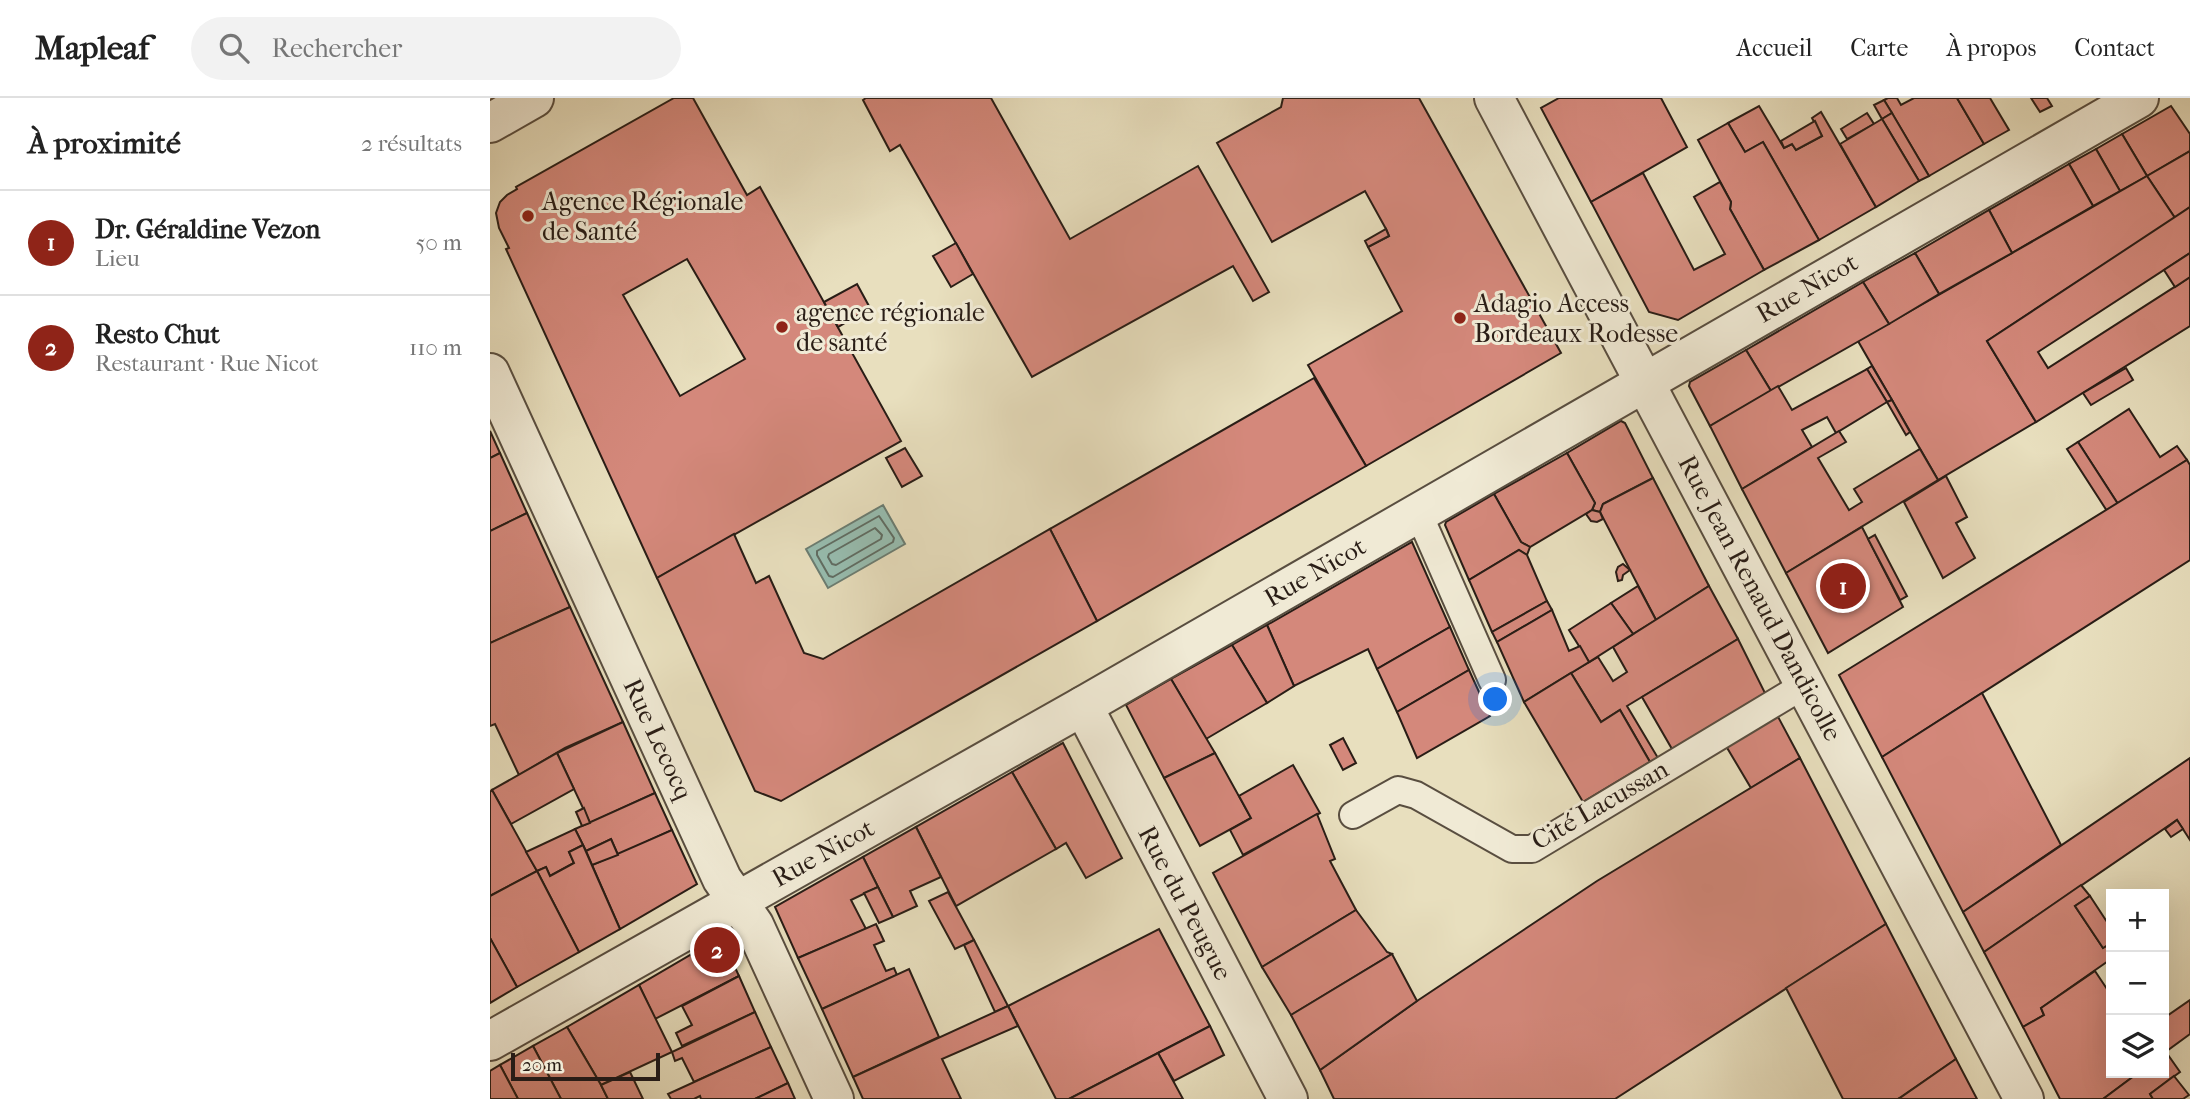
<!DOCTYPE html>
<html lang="fr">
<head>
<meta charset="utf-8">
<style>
	body { margin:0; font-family:"IM FELL French Canon",serif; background:#f2f2f2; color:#222 }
	.controls { position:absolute; right:21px; bottom:21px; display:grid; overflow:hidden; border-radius:0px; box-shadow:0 7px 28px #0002 }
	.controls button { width:63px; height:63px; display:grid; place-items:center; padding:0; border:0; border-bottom:2px solid #e0e0e0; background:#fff; color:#222; font:35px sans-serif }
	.scale { position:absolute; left:21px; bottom:18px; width:149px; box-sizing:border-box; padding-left:7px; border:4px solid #291d16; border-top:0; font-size:19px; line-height:24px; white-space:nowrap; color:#291d16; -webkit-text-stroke:5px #f0ead5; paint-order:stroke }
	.you { position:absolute; left:1006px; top:602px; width:24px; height:24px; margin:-18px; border:5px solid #fff; border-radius:50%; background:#1a73e8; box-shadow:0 0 0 10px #1a73e833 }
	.badge { display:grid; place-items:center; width:46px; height:46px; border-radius:50%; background:#8f2418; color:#fff; font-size:23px; font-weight:700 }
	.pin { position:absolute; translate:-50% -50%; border:4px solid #fff; box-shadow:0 2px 7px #0006 }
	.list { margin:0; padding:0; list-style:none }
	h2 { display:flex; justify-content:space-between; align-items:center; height:91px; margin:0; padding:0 28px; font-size:30px }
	h2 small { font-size:23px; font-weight:400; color:#767676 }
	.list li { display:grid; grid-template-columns:46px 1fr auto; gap:21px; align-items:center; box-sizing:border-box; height:105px; padding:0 28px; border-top:2px solid #e0e0e0 }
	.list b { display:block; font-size:26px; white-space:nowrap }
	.list p { margin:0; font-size:23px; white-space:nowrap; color:#767676 }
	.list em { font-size:23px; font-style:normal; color:#767676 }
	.icon { flex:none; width:38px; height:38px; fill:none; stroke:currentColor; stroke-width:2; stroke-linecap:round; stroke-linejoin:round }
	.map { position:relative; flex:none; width:1700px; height:1001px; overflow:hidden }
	header { display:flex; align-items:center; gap:42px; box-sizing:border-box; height:98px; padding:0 35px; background:#fff; border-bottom:2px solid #e0e0e0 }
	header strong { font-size:33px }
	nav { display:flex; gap:38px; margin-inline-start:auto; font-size:24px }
	.search { width:490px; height:63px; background:#f2f2f2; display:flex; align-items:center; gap:18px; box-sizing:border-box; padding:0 24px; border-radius:38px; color:#767676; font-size:26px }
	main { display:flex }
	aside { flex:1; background:#fff }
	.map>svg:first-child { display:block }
</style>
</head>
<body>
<header>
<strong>Mapleaf</strong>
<div class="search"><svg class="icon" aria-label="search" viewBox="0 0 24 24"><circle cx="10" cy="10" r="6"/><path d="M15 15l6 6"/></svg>Rechercher</div>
<nav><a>Accueil</a><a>Carte</a><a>À propos</a><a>Contact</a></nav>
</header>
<main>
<aside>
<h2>À proximité<small>2 résultats</small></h2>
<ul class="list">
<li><span class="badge">1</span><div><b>Dr. Géraldine Vezon</b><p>Lieu</p></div><em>50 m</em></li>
<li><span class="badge">2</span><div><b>Resto Chut</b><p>Restaurant · Rue Nicot</p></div><em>110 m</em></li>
</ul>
</aside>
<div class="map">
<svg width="1700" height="1001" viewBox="0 0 1700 1001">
	<rect width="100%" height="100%" fill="#e8dfbe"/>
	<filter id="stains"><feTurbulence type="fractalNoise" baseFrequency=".00286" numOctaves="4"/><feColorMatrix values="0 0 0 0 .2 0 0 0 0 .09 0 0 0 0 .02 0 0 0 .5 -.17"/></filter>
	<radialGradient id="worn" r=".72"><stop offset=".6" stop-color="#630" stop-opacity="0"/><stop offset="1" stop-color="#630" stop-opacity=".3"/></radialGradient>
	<polygon fill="#97bdb0" stroke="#6b7d72" stroke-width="2" points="393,407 415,446 338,490 316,451"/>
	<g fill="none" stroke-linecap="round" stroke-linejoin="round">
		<g stroke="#606d63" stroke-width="2">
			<polygon points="389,418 404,440 403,444 343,479 339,478 327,457 327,453"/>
			<polygon points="385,430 392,437 391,441 346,467 342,466 338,459 339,456"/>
		</g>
	</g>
	<g fill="#d4887b" stroke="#291d16" stroke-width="2" fill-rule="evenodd">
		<path d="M184,0H203L257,97L270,89L411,343L167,480L16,151L19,150L9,130L6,115L10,104L17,97L27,91L26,89ZM197,161L255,261L190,298L133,197Z"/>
		<polygon points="376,0 501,0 580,141 708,68 779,194 763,203 743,168 542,279 410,47 400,53 373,2"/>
		<polygon points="793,0 929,0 1071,255 876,368 818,267 912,213 878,149 899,138 896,131 875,93 782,144 727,45 791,9"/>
		<polygon points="1069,0 1171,0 1197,49 1101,104 1051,10"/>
		<polygon points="1398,0 1407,0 1411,7 1424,0 1467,0 1494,46 1439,78 1394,2"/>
		<polygon points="1467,0 1500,0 1519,32 1494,46"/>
		<polygon points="1541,0 1557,0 1562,8 1550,14"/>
		<polygon points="1394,2 1402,15 1392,21 1384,7"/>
		<polygon points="1269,8 1294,50 1302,46 1306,52 1332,38 1322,20 1331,14 1386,109 1329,142 1273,44 1255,54 1238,25"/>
		<polygon points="1681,8 1700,36 1700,53 1657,78 1632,36"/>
		<polygon points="1377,15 1384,26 1357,41 1351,31"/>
		<polygon points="1402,15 1439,78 1429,83 1392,21"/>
		<polygon points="1392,21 1429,83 1386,109 1350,46"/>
		<polygon points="1325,23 1332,38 1306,52 1302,46 1294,50 1291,43"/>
		<polygon points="1238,25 1255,54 1273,44 1329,142 1274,172 1240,111 1241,104 1208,42"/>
		<polygon points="1632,36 1657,78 1630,93 1606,51"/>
		<polygon points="1606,51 1630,93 1603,108 1579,66"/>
		<polygon points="1700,53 1700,109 1685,120 1657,78"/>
		<polygon points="1579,66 1603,108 1522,155 1499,112"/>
		<polygon points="1153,75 1204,172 1235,156 1204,99 1230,84 1241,104 1240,111 1274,172 1188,222 1159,214 1101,104"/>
		<polygon points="1657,78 1685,120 1497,243 1546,324 1448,382 1368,243"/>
		<polygon points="1700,109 1700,155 1548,254 1558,270 1700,179 1700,228 1546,324 1497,243"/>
		<polygon points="1499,112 1522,155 1449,196 1425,155"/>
		<polygon points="896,131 899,138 878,149 875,143"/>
		<polygon points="466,145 483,176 461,189 443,158"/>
		<polygon points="1425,155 1449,196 1399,226 1373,184"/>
		<polygon points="1700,155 1700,179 1685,189 1674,172"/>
		<polygon points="1373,184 1399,226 1281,293 1256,252"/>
		<polygon points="367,186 380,210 348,229 334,204"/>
		<polygon points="1256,252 1281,293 1220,328 1199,288 1200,284"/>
		<polygon points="1382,268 1402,302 1397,304 1377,271"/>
		<polygon points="1636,270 1643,282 1601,307 1593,295"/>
		<polygon points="1377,271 1397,304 1346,335 1337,319 1312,332 1322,349 1252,391 1220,328 1288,288 1302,312"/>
		<polygon points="824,280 876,368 607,523 560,431"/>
		<polygon points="1402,302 1420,334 1416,337 1397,304"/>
		<polygon points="1639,311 1670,359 1687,348 1697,362 1628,406 1588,344"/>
		<polygon points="1131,323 1135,325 1163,380 1113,406 1110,414 1102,412 1105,405 1077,355"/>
		<polygon points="0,333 10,355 0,360"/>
		<polygon points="1349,333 1356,344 1328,360 1359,412 1372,404 1364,391 1430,351 1448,382 1296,475 1252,391"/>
		<polygon points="1588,344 1628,406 1617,413 1577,351"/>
		<polygon points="415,350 432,378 412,389 396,360"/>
		<polygon points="10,355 37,415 0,433 0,360"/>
		<polygon points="1077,355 1105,405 1102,412 1040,449 1031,444 1004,396"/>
		<polygon points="1697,362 1700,367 1700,462 1392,659 1349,577"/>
		<polygon points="1456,378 1477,419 1466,425 1485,460 1453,480 1414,404"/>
		<polygon points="1163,380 1219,488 1166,522 1110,414 1113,406"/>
		<polygon points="1004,396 1031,444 1040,449 1037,457 1029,452 979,482 955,427 956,424"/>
		<polygon points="1102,412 1110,414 1113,421 1107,424 1101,423 1096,416"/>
		<polygon points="37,415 80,509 0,545 0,433"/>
		<polygon points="1372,429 1413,509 1338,555 1296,475"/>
		<polygon points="560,431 607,523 291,703 265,693 167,480 244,436 266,485 279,478 314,555 333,561"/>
		<polygon points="1385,437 1417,498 1410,502 1378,441"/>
		<polygon points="922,444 960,529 887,571 878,551 804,588 777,527"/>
		<polygon points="1029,452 1037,457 1057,503 1002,534 979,482"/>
		<polygon points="1133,466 1140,472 1133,477 1132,482 1128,483 1126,474 1128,469"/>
		<polygon points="1148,488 1166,522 1143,536 1121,505"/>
		<polygon points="1219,488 1248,541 1137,608 1168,660 1160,664 1130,612 1111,624 1081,575 1108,559 1123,583 1137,574 1123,549"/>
		<polygon points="1057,503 1062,512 1007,544 1002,534"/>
		<polygon points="1121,505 1143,536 1099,564 1079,532"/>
		<polygon points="80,509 133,624 75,650 29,677 5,626 0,628 0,545"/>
		<polygon points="1062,512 1079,553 1090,548 1099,564 1034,604 1007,544"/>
		<polygon points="777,527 804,588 777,605 742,547"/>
		<polygon points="960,529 979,572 907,614 887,571"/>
		<polygon points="1248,541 1275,595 1182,651 1152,599"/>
		<polygon points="742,547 777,605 716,641 681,581"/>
		<polygon points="979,572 1000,618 927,660 907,614"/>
		<polygon points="1081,575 1111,624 1130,612 1160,664 1093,704 1034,604"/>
		<polygon points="681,581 725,655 674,680 636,607"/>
		<polygon points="1492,595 1571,747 1473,814 1392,659"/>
		<polygon points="1286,615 1310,660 1261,690 1236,648"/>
		<polygon points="133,624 165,695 100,725 67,655"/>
		<polygon points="853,640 866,665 853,672 840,647"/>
		<polygon points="573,645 632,760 596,780 576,745 566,751 522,674"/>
		<polygon points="67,655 84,691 21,726 2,692"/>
		<polygon points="725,655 761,720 710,748 674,680"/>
		<polygon points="1310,660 1396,826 1125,1001 844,1001 830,972 927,903 1107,783"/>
		<polygon points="1700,660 1700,742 1687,722 1494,854 1473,814"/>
		<polygon points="803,667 830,715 753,757 740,732 761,720 749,698"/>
		<polygon points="522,674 566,751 466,808 426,729"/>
		<polygon points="2,692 47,773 0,798 0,694"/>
		<polygon points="165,695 182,732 128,757 121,741 96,753 85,731"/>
		<polygon points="94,710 100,725 92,728 86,714"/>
		<polygon points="827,716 845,761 840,763 866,812 772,869 723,775"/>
		<polygon points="1687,722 1693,731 1681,739 1675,731"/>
		<polygon points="426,729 451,779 420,793 427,808 403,819 373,759"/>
		<polygon points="85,731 93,747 79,754 84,765 60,778 56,769 47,773 36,754"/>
		<polygon points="182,732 207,786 130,831 102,767"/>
		<polygon points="121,741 128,757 102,767 96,753"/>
		<polygon points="93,747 130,831 89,854 47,773 56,769 60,778 84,765 79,754"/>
		<polygon points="373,759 388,789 361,802 376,831 308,860 285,809"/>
		<polygon points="47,773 89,854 27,889 0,840 0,798"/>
		<polygon points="1591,787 1600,798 1585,808 1613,850 1621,845 1621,861 1551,910 1554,917 1533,929 1494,854"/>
		<polygon points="388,789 403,819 389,825 374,795"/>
		<polygon points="458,794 484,842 465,851 439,803"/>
		<polygon points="1600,798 1621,830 1621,845 1613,850 1585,808"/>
		<polygon points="866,812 897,854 902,856 801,917 772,869"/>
		<polygon points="386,826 394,843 384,847 396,873 404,870 407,877 332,911 308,860"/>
		<polygon points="1396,826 1466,961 1408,1001 1353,1001 1296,890"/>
		<polygon points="669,831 720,928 579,1001 566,1001 518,908"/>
		<polygon points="231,839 249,878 165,921 149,887"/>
		<polygon points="0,840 27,889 0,905"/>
		<polygon points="484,842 518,908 505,914 474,847"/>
		<polygon points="902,856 927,903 830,972 801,917"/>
		<polygon points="419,871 449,939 363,979 332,911"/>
		<polygon points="1605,873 1621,897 1621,975 1648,975 1613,1001 1570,1001 1533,929 1554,917 1551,910"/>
		<polygon points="249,878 265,914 192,948 186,935 202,927 192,908"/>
		<polygon points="149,887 182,954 111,987 77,929"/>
		<polygon points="1700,902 1700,936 1674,955 1674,920"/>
		<polygon points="518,908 528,928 452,961 471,1001 373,1001 363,979"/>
		<polygon points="265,914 281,949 204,984 192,960 185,963 182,954"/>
		<polygon points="720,928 734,957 684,983 668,955"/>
		<polygon points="77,929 111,987 118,1001 71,1001 43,948"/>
		<polygon points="43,948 71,1001 28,1001 10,967"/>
		<polygon points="281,949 298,985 265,1001 211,1001 210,998 204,1001 181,1001 178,996"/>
		<polygon points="1676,954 1690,974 1660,996 1663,1001 1613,1001 1648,975 1674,975 1674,955"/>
		<polygon points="668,955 693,1001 579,1001"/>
		<polygon points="1466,961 1487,1001 1408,1001 1410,1000"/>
		<polygon points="10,967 28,1001 0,1001 0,973"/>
		<polygon points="140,974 153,1001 118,1001 111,987"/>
		<polygon points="1684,978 1699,997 1693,1001 1663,1001 1660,996"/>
		<polygon points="298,985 305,1001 265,1001"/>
	</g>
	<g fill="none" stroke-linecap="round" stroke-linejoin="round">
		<defs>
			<g id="service">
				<polyline points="928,414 1002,582"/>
				<polyline points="863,717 908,692 926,697 1022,751 1042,751 1316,586"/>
			</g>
			<g id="minor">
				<polyline points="1004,0 1534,1001"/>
				<polyline points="0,275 232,781 264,827 344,1001"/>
				<polyline points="593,608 798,1001"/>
				<polyline points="0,943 593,608 1649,0"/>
			</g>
			<polyline id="tertiary" points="0,25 44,0"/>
		</defs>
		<use href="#service" stroke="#594e40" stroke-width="30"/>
		<use href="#minor" stroke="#594e40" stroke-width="42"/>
		<use href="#tertiary" stroke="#594e40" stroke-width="42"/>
		<use href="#service" stroke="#f0ead5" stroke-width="26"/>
		<use href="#minor" stroke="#f0ead5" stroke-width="38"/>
		<use href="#tertiary" stroke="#f0ead5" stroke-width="38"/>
	</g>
	<g fill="#8f2418" stroke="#f0ead5" stroke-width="2.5">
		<circle cx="38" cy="118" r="7"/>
		<circle cx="970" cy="220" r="7"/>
		<circle cx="292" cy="229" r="7"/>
	</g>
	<g text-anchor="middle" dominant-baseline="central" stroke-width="6" stroke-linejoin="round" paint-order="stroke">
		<g font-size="26" fill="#291d16" stroke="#f0ead5" text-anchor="start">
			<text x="52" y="103">Agence Régionale<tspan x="52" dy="30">de Santé</tspan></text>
			<text x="984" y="205">Adagio Access<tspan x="984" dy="30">Bordeaux Rodesse</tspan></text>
			<text x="306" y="214">agence régionale<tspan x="306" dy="30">de santé</tspan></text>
		</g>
		<g font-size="26" fill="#291d16" stroke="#f0ead5">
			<text transform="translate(1317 190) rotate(-30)">Rue Nicot</text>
			<text transform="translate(825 474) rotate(-30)">Rue Nicot</text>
			<text transform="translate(1270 500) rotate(62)">Rue Jean Renaud Dandicolle</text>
			<text transform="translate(168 641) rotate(65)">Rue Lecocq</text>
			<text transform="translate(1110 707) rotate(-30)">Cité Lacussan</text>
			<text transform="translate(333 755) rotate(-29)">Rue Nicot</text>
			<text transform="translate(695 805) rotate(62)">Rue du Peugue</text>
		</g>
	</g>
	<rect width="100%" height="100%" filter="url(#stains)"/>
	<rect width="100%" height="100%" fill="url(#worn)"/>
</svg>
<div class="controls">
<button>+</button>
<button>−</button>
<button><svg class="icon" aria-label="layers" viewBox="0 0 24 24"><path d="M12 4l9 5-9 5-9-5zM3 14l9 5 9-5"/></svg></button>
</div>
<div class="scale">20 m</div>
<div class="you"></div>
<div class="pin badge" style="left:1353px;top:488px">1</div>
<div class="pin badge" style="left:227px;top:852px">2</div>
</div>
</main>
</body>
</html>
